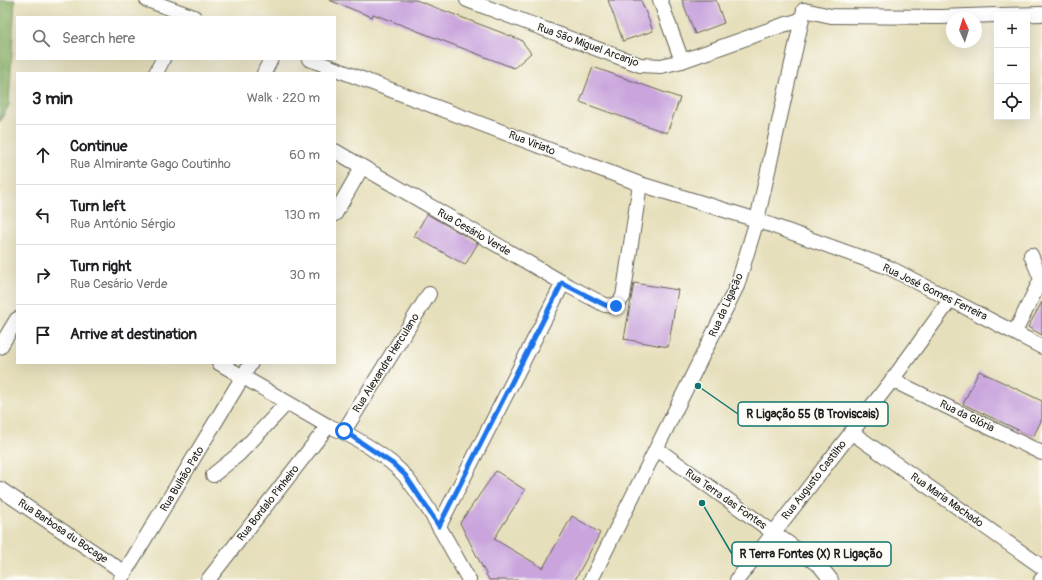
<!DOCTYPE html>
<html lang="en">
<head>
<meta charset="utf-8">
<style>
	body { margin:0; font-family:Pangolin,sans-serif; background:#f2f2f2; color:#202124 }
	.controls { position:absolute; right:12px; top:12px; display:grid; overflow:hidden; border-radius:0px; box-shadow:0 4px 16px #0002 }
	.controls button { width:36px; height:36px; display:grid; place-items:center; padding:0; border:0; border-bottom:1px solid #e0e0e0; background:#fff; color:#202124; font:20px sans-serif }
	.compass { position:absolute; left:946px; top:12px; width:36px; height:36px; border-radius:50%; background:#fff; box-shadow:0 4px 16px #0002; rotate:356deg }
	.stop { position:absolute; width:12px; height:12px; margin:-9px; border:3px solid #1a73e8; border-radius:50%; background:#fff }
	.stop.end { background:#1a73e8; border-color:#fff; box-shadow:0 1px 4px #0008 }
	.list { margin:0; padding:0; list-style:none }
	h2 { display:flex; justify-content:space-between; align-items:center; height:52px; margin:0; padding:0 16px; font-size:17px }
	h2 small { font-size:13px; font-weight:400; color:#757577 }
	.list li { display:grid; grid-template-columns:26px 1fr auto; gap:12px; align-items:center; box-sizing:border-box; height:60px; padding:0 16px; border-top:1px solid #e0e0e0 }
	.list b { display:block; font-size:15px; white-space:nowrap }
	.list p { margin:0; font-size:13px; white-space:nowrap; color:#757577 }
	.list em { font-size:13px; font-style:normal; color:#757577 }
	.icon { flex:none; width:22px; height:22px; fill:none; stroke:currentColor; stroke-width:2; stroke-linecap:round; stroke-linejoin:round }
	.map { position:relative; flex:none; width:1042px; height:580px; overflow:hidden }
	.search { position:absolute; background:#fff; box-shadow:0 4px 16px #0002; left:16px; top:16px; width:320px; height:44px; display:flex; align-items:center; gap:10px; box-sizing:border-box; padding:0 14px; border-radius:0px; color:#757577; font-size:15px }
	.panel { position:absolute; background:#fff; box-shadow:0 4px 16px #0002; left:16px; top:72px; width:320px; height:292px; border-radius:0px }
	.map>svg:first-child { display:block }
</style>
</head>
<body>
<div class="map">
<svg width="1042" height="580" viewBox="0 0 1042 580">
	<rect width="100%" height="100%" fill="#fdfcf7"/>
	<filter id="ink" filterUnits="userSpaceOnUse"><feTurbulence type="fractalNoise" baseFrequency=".025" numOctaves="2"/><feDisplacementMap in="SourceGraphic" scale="8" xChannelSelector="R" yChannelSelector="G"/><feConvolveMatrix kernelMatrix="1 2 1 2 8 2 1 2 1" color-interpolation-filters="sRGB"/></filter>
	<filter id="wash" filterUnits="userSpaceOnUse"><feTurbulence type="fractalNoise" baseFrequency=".012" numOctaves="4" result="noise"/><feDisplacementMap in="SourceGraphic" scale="16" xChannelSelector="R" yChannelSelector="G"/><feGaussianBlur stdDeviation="0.9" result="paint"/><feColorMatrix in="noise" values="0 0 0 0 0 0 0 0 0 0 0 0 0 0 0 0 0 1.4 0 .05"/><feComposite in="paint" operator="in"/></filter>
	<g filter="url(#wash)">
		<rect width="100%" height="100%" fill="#e6dfbb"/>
		<polygon fill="#86ad64" stroke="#516440" points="0,0 15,0 9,105 0,122"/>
		<g id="blocks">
			<g fill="#c9a4dd">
				<polygon points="329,0 416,0 521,40 531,53 514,68 373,14 372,17"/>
				<polygon points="608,0 641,0 653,31 623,41"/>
				<polygon points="682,0 716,0 724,23 695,34"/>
				<polygon points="593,67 680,98 667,133 580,102"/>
				<polygon points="427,214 478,243 465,265 414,236"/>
				<polygon points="634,283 678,290 668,347 624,339"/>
				<polygon points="1042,302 1042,335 1028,327"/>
				<polygon points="979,371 1042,401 1042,419 1033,437 963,404"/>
				<polygon points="496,471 525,490 494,539 543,568 572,516 600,533 575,580 489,580 460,523"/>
			</g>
		</g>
	</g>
	<g filter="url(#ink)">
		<use href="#blocks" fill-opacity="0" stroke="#636054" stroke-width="1"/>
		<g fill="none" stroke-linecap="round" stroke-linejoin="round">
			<defs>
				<g id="minor">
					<polyline points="147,0 194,17"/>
					<polyline points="467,0 640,65 661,66 682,61 783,25 801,20"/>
					<polyline points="660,0 682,61"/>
					<polyline points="804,10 831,16 940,17 997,15"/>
					<polyline points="998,15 1042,14"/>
					<polyline points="309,59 640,184 757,220 890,268 1042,347"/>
					<polyline points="156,73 163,59"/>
					<polyline points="264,73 271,59"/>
					<polyline points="335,151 563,283 605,305 616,306 623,297 640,184"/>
					<polyline points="335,214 362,167"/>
					<polyline points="1015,332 1041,279 1031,255"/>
					<polyline points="0,347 17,319"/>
					<path d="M219,363L328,426C350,433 390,458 405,476C430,507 449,545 469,580"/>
					<polyline points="892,380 1042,453"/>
					<polyline points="344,431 429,294"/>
					<polyline points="851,432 1042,567"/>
					<polyline points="657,449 820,566 831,580"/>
					<polyline points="213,475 239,454 287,403"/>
					<polyline points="0,489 125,573"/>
					<polyline points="439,526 563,283"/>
					<polyline points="120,580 251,363"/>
					<polyline points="208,580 328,426"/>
					<polyline points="591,580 737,286 757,220 804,10"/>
					<polyline points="737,580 892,380 951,299"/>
					<polyline points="1041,580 1042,579"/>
				</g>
			</defs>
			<use href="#minor" stroke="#636054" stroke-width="16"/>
			<use href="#minor" stroke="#fff" stroke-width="14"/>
		</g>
	</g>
	<g fill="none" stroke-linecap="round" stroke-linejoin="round" filter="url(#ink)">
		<polyline stroke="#1a73e8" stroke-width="5" points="344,431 393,464 405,475 439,526 562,283 605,305 616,306"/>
	</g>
	<g text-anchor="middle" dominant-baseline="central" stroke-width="3" stroke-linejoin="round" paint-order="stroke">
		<g font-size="11" fill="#1c1c1c" stroke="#fdfcf7">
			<text transform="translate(588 45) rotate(20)">Rua São Miguel Arcanjo</text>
			<text transform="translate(532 143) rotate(21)">Rua Viriato</text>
			<text transform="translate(474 232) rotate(30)">Rua Cesário Verde</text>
			<text transform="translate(935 292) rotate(26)">Rua José Gomes Ferreira</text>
			<text transform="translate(726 305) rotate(-66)">Rua da Ligação</text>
			<text transform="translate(386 363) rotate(-58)">Rua Alexandre Herculano</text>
			<text transform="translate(967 416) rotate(26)">Rua da Glória</text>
			<text transform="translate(182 479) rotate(-59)">Rua Bulhão Pato</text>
			<text transform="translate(814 480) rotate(-52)">Rua Augusto Castilho</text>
			<text transform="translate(726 499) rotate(35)">Rua Terra das Fontes</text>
			<text transform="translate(947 500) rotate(35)">Rua Maria Machado</text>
			<text transform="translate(268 503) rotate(-52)">Rua Bordalo Pinheiro</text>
			<text transform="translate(63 531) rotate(34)">Rua Barbosa du Bocage</text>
		</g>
	</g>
	<path fill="none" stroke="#0f766e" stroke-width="1.5" d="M698 386L738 414M702 503L732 554"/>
	<g fill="#0f766e" stroke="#fdfcf7" stroke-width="1.5">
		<circle cx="698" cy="386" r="4"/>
		<circle cx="702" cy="503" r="4"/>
	</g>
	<g fill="#fdfcf7" stroke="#0f766e" stroke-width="1.5">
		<rect x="738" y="402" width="150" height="24" rx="4"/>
		<rect x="732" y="542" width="159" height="24" rx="4"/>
	</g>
	<g font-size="12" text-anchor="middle" font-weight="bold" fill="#1c1c1c">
		<text x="813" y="418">R Ligação 55 (B Troviscais)</text>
		<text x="811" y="558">R Terra Fontes (X) R Ligação</text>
	</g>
</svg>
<div class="controls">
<button>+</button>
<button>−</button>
<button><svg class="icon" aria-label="locate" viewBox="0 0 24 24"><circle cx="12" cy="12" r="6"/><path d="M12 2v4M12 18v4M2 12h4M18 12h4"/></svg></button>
</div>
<svg class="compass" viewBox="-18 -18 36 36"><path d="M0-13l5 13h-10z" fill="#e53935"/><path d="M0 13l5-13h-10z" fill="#757577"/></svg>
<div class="stop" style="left:344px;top:431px"></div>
<div class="stop end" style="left:616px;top:306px"></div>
<div class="search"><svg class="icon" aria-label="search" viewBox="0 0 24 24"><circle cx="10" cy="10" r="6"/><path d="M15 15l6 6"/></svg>Search here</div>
<section class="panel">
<h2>3 min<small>Walk · 220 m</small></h2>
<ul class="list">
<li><svg class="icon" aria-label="ahead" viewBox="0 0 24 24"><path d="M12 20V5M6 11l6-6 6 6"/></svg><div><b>Continue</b><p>Rua Almirante Gago Coutinho</p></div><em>60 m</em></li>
<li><svg class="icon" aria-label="left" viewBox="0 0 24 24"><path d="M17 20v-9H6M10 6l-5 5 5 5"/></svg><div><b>Turn left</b><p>Rua António Sérgio</p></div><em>130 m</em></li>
<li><svg class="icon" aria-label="right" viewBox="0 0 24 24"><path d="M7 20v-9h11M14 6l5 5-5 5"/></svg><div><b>Turn right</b><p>Rua Cesário Verde</p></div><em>30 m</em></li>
<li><svg class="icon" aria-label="arrive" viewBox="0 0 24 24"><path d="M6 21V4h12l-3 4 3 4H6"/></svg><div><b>Arrive at destination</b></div></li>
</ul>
</section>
</div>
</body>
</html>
